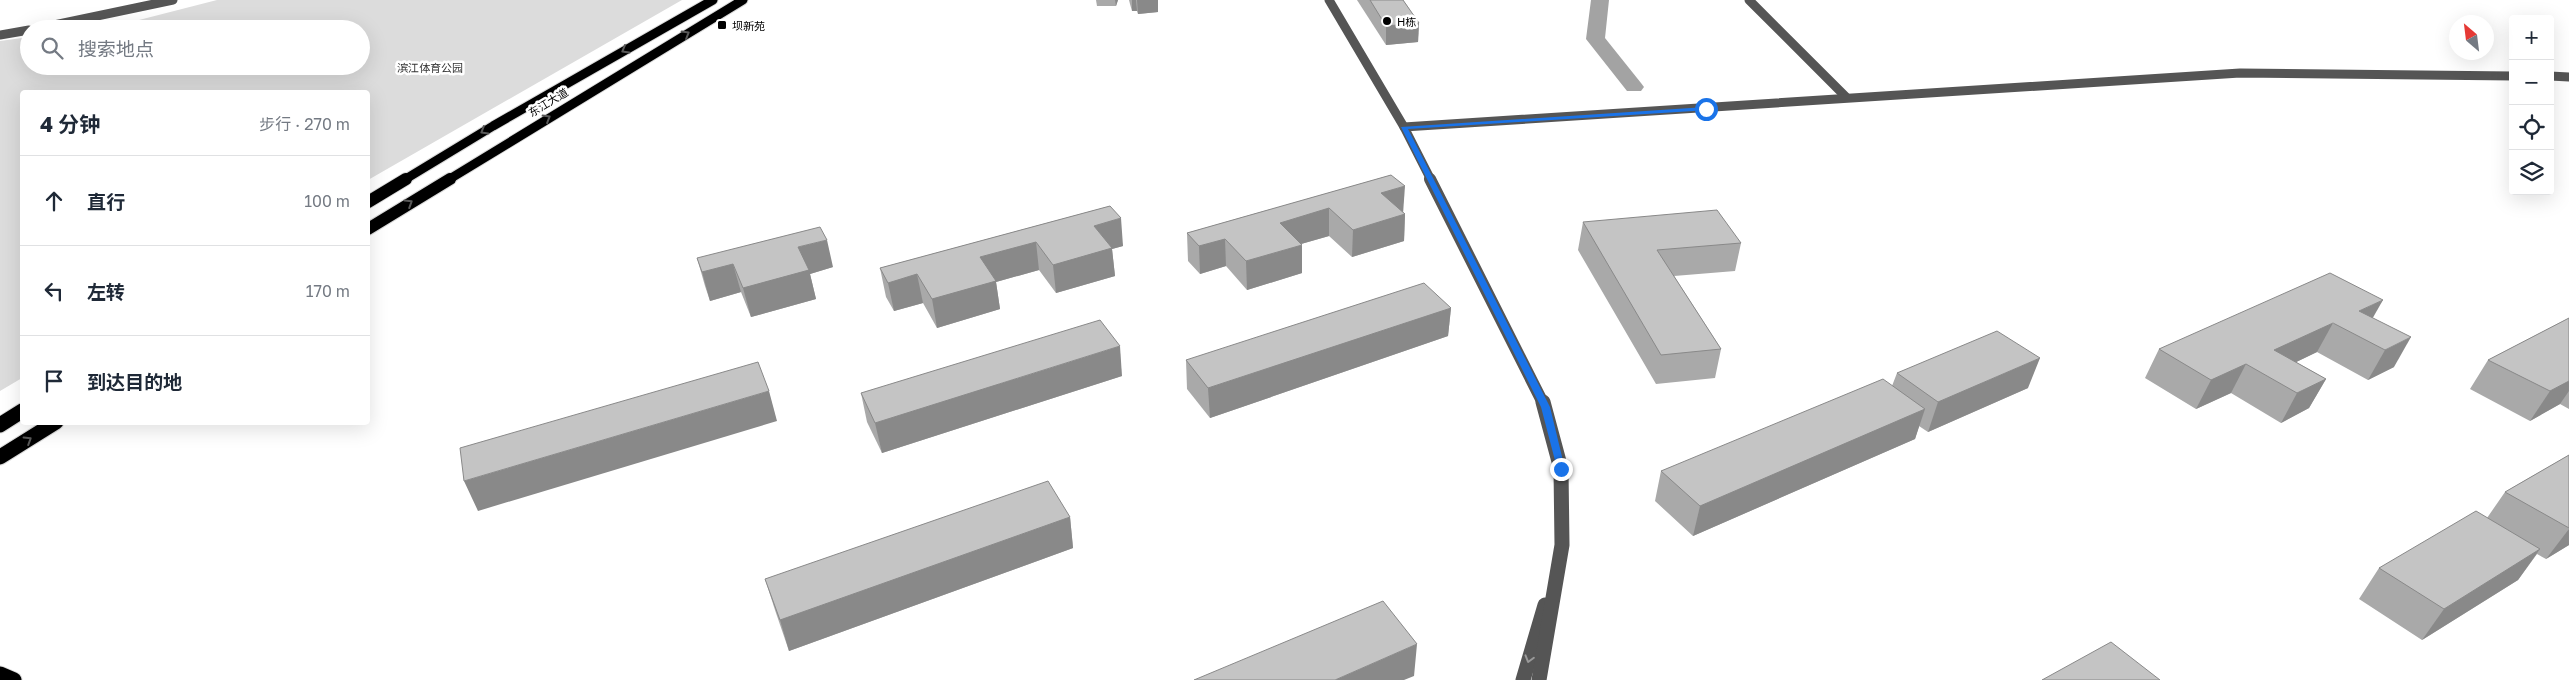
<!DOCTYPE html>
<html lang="zh">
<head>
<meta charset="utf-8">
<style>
	body { margin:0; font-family:"Golos Text","Noto Sans SC",sans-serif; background:#f2f2f3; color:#1f2937 }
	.controls { position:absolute; right:15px; top:15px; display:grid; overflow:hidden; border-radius:5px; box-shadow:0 5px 20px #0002 }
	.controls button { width:45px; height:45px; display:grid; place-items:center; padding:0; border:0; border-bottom:1px solid #e0e1e3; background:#fff; color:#1f2937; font:25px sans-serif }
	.compass { position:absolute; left:2449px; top:15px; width:45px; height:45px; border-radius:50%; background:#fff; box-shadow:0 5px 20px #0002; rotate:332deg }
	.stop { position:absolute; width:15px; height:15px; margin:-11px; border:4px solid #1a73e8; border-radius:50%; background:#fff }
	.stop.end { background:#1a73e8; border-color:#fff; box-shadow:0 1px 5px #0008 }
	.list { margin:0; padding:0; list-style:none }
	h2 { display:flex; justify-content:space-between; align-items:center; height:65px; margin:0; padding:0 20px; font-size:21px }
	h2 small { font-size:16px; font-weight:400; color:#747a83 }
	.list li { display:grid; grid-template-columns:32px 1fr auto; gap:15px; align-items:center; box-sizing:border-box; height:90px; padding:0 20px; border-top:1px solid #e0e1e3 }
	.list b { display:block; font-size:19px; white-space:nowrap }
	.list em { font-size:16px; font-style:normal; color:#747a83 }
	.icon { flex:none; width:28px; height:28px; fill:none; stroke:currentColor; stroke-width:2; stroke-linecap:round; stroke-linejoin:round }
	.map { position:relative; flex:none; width:2569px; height:680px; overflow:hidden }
	.search { position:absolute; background:#fff; box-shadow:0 5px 20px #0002; left:20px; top:20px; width:350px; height:55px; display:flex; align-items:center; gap:12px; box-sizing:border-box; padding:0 18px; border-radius:28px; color:#747a83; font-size:19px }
	.panel { position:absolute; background:#fff; box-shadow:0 5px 20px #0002; left:20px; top:90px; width:350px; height:335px; border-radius:5px }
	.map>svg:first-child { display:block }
</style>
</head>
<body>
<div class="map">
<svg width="2569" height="680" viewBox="0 0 2569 680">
	<rect width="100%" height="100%" fill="#fff"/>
	<polygon fill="#dcdcdc" points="217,0 682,0 368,180 368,92 22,92 22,378 0,391 0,41 29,37 29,66 361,66 361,29 82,29 139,20"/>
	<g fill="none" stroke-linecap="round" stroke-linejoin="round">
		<polygon fill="#a3a3a3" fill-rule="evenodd" points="1591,0 1609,0 1605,38 1641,83 1644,87 1641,91 1627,91 1586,39"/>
		<defs>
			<g id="major-far2">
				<polyline points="404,180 493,126 713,0"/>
				<polyline points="448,180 743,0"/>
			</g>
			<g id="major-far1">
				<polyline points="368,202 406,179"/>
				<polyline points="368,229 450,179"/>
			</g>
			<g id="major">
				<polyline points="0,425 22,411"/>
				<polyline points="0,457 56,422"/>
				<polyline points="0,674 14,680"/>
			</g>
		</defs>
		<use href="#major-far2" stroke="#dbdbdb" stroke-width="11"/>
		<use href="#major-far1" stroke="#dbdbdb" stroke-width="14"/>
		<use href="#major" stroke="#dbdbdb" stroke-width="17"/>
		<g stroke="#555" stroke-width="9">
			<polyline points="1329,0 1404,127 1431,180"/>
			<polyline points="1749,0 1846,97"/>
			<polyline points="35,29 173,0"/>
			<polyline points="0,35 29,30"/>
			<polyline points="2550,76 2569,77"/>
			<polyline points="1404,127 2240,73 2513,76"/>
		</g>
		<polyline stroke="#555" stroke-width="12" points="1430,179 1543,403"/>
		<g stroke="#555" stroke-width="15">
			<polyline points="1523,680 1545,605"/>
			<polyline points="1539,680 1562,545 1561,469 1543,402"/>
		</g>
		<use href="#major-far2" stroke="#000" stroke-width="9"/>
		<use href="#major-far1" stroke="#000" stroke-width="12"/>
		<use href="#major" stroke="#000" stroke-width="15"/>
	</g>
	<g fill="#a9a9a9">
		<polygon points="1096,0 1118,0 1116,6 1097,6"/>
		<polygon points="1121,0 1158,0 1158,12 1138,14 1137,11 1132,11 1130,4 1129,0"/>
		<polygon points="1357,0 1403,0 1419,23 1418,42 1386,45"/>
		<polygon points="1391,175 1403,212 1405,214 1404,241 1352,257 1329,236 1301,244 1302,273 1247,290 1226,266 1200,274 1188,261 1187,233"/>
		<polygon points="1110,206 1123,246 1112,249 1115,276 1056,293 1039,270 996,282 1000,309 937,328 923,303 894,311 886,297 880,268"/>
		<polygon points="1583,222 1741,243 1735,271 1674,276 1721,349 1715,378 1656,384 1578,250"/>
		<polygon points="697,258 833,267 810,274 816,299 751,317 741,292 710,301 705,286"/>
		<polygon points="1451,308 1448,336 1210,418 1187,389 1186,360"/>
		<polygon points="2373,318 2394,367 2368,380 2317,352 2296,362 2326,379 2309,408 2281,423 2231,393 2196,409 2145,378 2159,349"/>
		<polygon points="2569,318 2569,409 2560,404 2530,421 2470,389 2488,360"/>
		<polygon points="1897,373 2028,388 1928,432 1919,426 1915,439 1693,536 1655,501 1661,471 1892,386"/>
		<polygon points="1122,376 882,453 867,422 861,393"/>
		<polygon points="2569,455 2569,545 2546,559 2537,554 2518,580 2422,640 2359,599 2379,568 2487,518 2505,492"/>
		<polygon points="1070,517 1073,548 789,651 775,610 765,579"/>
	</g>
	<g fill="#898989">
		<polygon points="1115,0 1118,0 1116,6"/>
		<polygon points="1132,0 1136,0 1137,11 1132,11"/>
		<polygon points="1137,0 1158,0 1158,12 1138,14"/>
		<polygon points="1419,23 1418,42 1386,45 1386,26"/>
		<polygon points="1405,186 1403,214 1381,193"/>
		<polygon points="1329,208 1329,236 1280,250 1280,223"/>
		<polygon points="1405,214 1404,241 1352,257 1353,230"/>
		<polygon points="1121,218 1123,246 1112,249 1115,276 1056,293 1053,265 1094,226"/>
		<polygon points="1225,239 1226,266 1200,274 1199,246"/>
		<polygon points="827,240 833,267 810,274 816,299 751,317 743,288 798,247"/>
		<polygon points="1036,242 1039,270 996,282 1000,309 937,328 932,299 980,257"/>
		<polygon points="1302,245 1302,273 1247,290 1246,261"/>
		<polygon points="733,264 741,292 710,301 702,272"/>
		<polygon points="917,274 923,303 894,311 888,283"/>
		<polygon points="2383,300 2367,328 2359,311"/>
		<polygon points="1451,308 1448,336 1210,418 1208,388"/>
		<polygon points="2333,323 2317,352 2267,376 2274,350"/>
		<polygon points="2411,337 2394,367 2368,380 2385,350"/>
		<polygon points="1120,346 1122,376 882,453 875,423"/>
		<polygon points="2040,358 2028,388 1928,432 1938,402"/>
		<polygon points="2246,364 2231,393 2196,409 2211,380"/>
		<polygon points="2326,379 2309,408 2281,423 2297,393"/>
		<polygon points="2569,381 2569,391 2560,404 2530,421 2550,391"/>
		<polygon points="769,391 777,421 478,511 464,481"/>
		<polygon points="1925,409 1915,439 1693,536 1700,506"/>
		<polygon points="1070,517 1073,548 789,651 780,620"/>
		<polygon points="2569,529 2569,545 2546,559"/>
		<polygon points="2540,549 2518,580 2422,640 2444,609"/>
		<polygon points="1417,644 1414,676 1404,680 1335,680"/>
	</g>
	<g fill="#c4c4c4" stroke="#898989">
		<polygon points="1370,0 1403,0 1419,23 1386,26"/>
		<polygon points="1391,175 1405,186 1381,193 1405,214 1353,230 1329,208 1280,223 1302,245 1246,261 1225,239 1199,246 1187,233"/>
		<polygon points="1110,206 1121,218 1094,226 1112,248 1053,265 1036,242 980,257 996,281 932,299 917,274 888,283 880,268"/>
		<polygon points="1717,210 1741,243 1657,250 1721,349 1661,355 1583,222"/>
		<polygon points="820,227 827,240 798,247 809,270 743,288 733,264 702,272 697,258"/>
		<polygon points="2330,273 2383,300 2359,311 2411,337 2385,350 2333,323 2274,350 2326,379 2297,393 2246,364 2211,380 2159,349"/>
		<polygon points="1424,283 1451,308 1208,388 1186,360"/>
		<polygon points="2569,318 2569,381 2550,391 2488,360"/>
		<polygon points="1100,320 1120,346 875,423 861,393"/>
		<polygon points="1997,331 2040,358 1938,402 1897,373"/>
		<polygon points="758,362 769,391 464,481 460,448"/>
		<polygon points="1883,379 1925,409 1700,506 1661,471"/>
		<polygon points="2569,455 2569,528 2505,492"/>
		<polygon points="1048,481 1070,517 780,620 765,579"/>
		<polygon points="2476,511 2540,549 2444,609 2379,568"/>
		<polygon points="1383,601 1417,644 1335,680 1194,680"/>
		<polygon points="2111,642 2160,680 2042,680"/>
	</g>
	<defs><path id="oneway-chevron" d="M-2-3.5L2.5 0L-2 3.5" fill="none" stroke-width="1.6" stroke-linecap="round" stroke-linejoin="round" transform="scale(1.25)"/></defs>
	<g stroke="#595959">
		<use href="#oneway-chevron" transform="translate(686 34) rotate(-31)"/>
		<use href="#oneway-chevron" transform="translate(625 50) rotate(150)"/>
		<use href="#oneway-chevron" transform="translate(547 118) rotate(-31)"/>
		<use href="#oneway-chevron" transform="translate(484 131) rotate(149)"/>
		<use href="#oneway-chevron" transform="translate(409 203) rotate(-32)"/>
		<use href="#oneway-chevron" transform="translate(28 440) rotate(-32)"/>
	</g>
	<use stroke="#999" href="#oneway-chevron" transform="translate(1529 659) rotate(106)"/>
	<polygon fill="#1a73e8" points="1706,107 1709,110 1408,129 1550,407 1565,469 1558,472 1541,407 1401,127"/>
	<g fill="#000" stroke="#fff" stroke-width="2">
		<circle cx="1387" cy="21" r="5"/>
		<rect x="717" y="20" width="10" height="10" rx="2.5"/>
	</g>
	<g text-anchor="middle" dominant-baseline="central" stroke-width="5" stroke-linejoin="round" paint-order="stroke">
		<g font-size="11" fill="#000" stroke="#fff" text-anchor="start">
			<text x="1397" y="21">H栋</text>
			<text x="732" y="25">坝新苑</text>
		</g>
		<g font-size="11" fill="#333" stroke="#fff">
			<text x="430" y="67">滨江体育公园</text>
		</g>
		<g font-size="11" fill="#000" stroke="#fff">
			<text transform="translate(548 102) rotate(-31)">东江大道</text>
		</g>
	</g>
</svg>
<div class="controls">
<button>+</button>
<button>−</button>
<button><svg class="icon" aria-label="locate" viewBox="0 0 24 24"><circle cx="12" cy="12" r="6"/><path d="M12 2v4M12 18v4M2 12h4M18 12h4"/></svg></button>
<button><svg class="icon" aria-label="layers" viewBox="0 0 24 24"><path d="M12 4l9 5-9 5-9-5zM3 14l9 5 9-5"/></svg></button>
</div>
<svg class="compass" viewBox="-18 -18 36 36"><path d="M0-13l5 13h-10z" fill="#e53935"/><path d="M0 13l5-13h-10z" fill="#747a83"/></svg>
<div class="stop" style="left:1706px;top:109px"></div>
<div class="stop end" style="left:1561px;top:469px"></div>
<div class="search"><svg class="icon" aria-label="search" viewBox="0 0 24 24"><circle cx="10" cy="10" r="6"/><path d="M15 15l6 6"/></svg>搜索地点</div>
<section class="panel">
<h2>4 分钟<small>步行 · 270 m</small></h2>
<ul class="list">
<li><svg class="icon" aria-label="ahead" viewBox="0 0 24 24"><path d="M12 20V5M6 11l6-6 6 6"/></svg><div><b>直行</b></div><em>100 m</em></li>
<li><svg class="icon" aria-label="left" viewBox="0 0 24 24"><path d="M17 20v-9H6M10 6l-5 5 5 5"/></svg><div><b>左转</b></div><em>170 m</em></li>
<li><svg class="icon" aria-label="arrive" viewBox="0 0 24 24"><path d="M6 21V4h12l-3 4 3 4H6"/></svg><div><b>到达目的地</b></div></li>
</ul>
</section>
</div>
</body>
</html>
